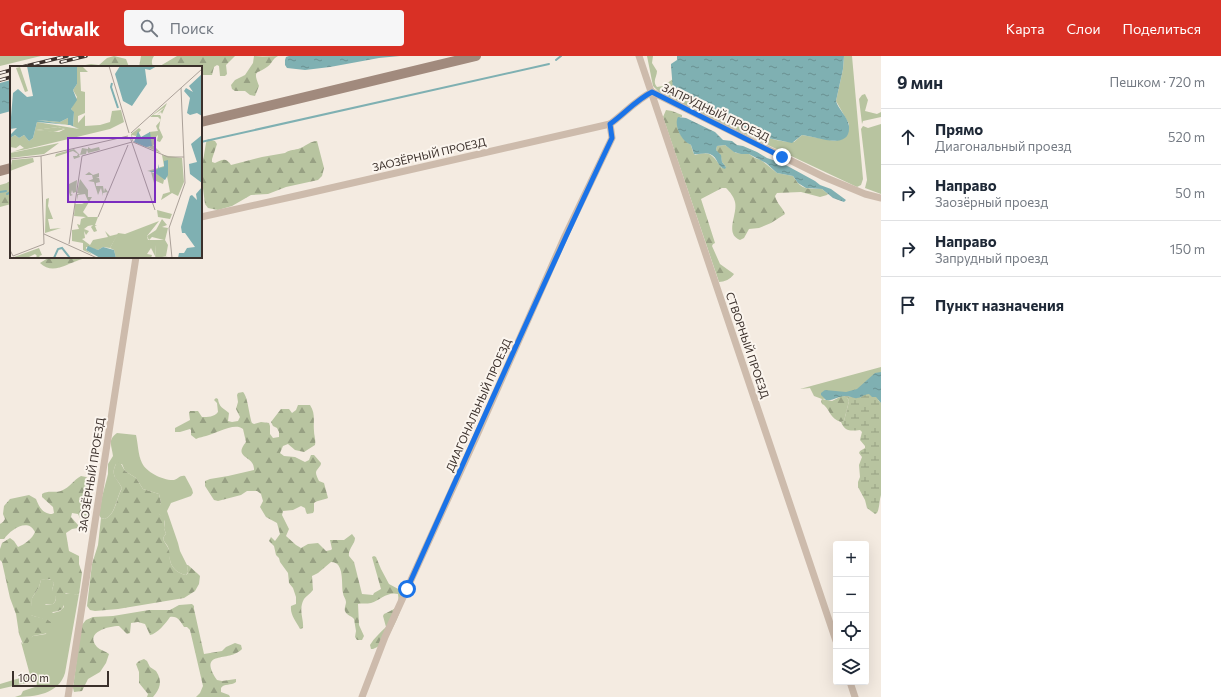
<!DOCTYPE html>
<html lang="ru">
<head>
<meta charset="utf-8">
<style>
	body { margin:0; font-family:Commissioner,sans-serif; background:#f6f6f7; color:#1f2937 }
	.controls { position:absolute; right:12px; bottom:12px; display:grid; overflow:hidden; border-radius:4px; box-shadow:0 4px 16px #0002 }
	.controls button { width:36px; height:36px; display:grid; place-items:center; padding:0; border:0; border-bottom:1px solid #e0e1e3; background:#fff; color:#1f2937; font:20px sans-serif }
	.scale { position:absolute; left:12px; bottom:10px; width:97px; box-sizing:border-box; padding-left:4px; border:2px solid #3b302b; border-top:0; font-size:11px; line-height:14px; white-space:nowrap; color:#3b302b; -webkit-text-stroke:3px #fbf5ee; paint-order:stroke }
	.stop { position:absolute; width:12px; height:12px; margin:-9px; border:3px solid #1a73e8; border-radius:50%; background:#fff }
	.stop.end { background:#1a73e8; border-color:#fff; box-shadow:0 1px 4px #0008 }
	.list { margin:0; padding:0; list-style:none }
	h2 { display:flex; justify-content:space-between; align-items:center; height:52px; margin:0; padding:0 16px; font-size:17px }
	h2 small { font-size:13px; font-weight:400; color:#747a83 }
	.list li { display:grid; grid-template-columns:26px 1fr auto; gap:12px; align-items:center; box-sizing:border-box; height:56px; padding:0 16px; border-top:1px solid #e0e1e3 }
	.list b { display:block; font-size:15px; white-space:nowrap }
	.list p { margin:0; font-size:13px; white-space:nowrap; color:#747a83 }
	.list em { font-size:13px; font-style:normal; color:#747a83 }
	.icon { flex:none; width:22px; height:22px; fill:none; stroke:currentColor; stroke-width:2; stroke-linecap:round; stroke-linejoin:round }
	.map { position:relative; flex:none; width:881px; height:641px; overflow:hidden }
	header { display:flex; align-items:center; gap:24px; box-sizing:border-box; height:56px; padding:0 20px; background:#d93025; color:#fff }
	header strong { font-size:19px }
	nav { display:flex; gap:22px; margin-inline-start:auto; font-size:14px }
	.search { width:280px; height:36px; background:#f6f6f7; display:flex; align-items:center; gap:10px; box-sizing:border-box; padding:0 14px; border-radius:4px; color:#747a83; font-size:15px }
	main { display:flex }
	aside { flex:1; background:#fff }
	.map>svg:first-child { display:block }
</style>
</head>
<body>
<header>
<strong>Gridwalk</strong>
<div class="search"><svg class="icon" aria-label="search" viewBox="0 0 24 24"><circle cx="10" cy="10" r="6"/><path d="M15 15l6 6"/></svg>Поиск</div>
<nav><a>Карта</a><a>Слои</a><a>Поделиться</a></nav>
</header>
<main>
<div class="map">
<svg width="881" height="641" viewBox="0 0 881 641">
	<defs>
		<pattern id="forest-firs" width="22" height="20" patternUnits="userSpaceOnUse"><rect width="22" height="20" fill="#b8c4a0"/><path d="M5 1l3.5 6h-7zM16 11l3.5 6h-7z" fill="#97a083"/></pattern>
		<pattern id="wetland-marsh" width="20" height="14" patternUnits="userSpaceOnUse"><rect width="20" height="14" fill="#b8c4a0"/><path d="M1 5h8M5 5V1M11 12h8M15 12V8" fill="none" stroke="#97a083"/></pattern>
		<pattern id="water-ripples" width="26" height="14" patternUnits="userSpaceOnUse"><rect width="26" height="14" fill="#7fb0b2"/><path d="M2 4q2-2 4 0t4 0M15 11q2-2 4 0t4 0" fill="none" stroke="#699091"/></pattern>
	</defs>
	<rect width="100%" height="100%" fill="#f4ebe1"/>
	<g fill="#b8c4a0">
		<polygon points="0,0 41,0 0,10"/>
		<path d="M647,0H653L652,7L657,15C657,21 652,25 657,31L663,30L673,23V34C683,44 683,41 694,46C723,60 758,84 790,86H794L802,79L835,85L847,79L849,68L836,45L843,13L844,0H852L863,123L861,129L857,131L662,39L653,30Z"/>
		<polygon points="865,38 868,44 865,55 877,58 881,56 881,61 863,65 862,68 859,43 862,39"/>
		<polygon points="881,68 881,138 865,132 867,124 861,73 863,70 868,72"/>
		<polygon points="881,311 881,347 878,344 851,340 822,343 814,340 810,332 800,333"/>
		<path d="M117,377L136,379C138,387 138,399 142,407C146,416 164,425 174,424C178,423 180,419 185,420L192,433L193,437L191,440L171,447L167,455L178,487L180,495L187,509L188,516L186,519C179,518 171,512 170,504C168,500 170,496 168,491C166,486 160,484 166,478L164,472L165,465L157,456V453L161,447L159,438L143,433L136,422L125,415L122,408H116C110,420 117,422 122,432C116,442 116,458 105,463L101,462L99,459L102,441L108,418V408L113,400C112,390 107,384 117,377Z"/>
		<path d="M46,523L52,524L54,527L52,534C56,539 58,543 53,548H45L53,557L60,555L64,551V538L71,537L77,539L79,538L65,617C59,638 35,641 15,641L21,639L23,635L35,631L37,628L36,623L35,625L0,633V628L30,619L21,586L23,588L33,580L46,578L50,565L30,559L32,542L39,531L41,524Z"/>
	</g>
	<g fill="url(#forest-firs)">
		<polygon points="114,0 126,3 129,11 74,11 91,8 99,9 107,2"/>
		<path d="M141,0H154C152,3 151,6 153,10H160L177,0H235L226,9L227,18L225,20H220L219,10L217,9L214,11L212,19H201V11H139Z"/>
		<path d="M254,0C263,1 270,0 278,0C272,3 272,8 267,11C258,18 252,13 259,30L255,40L250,39L245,35H235L232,33L231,29L235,24L245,19L253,7Z"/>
		<path d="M666,54L672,55L682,59V61H680C676,75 680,81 691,89L693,96L695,99C712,94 713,101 722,112L726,111L722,106L721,101L716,94L717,90L725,89L736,97L749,98L755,102L761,104L777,117L793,120C802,135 807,132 822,133L828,138L827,139L820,141L801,136L777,137L775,140C777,148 783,152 785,158L771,167L759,172L749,173L744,182L740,184C724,178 738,158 735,146C734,141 730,136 726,132H722L701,143L715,187L713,188L712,190L720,208L734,218C731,223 724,226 719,226L663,61Z"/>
		<path d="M208,83L215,85L217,88L212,103V106L215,107C222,104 226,101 231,109L262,101L285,97C289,94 293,94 298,93C305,91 310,85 317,85L324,112L322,120L318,124L286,131L268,138L251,139L232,150L218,154L208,152L205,148L201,117L206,87Z"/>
		<polygon points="11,124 11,148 0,151 0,129 7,127"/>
		<path d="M59,201H98C92,204 85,201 79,204C67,208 52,219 40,207L48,202L57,203Z"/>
		<path d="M243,336C248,341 249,359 252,367L254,368L261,366L269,367L270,370V378L273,382L279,381V376L277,372L273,370L271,366L281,353H289L292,357L296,354L298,349H310C316,358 313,366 314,375C314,380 316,383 315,389L304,396L295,394L288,388L283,390L280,397L284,400L295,401L305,406L309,404L311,399H314L321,407C321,411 316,413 316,417C316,419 318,423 319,425L324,427L328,442C323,444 318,444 314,447V455L313,457L307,458L306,456L305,452L301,450L293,454L283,455L282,459L289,473L286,480L296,489L301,492L308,488L318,487L326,495L331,494L332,493L330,484H344L352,478L355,482C355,488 348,493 349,500L354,506L362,538L373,539L374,537L381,533L372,501L374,500L376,501L381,513L389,528L402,535C408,545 392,574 386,584C383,588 378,591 373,593H371L370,589C374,582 380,577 386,571L383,560L384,558C395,553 400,552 398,538C388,535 380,544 371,547C367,548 362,547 358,548L359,569L364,580L362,584H357L355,581L356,575L354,563C352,560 346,559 345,555C344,552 346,549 346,546C346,543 343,540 343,537C341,528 345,506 331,506L318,517L312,520L313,534C310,538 306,540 304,543C298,554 304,563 303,572L300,573C296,565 290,559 291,550L296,548V541L293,532L289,527L288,517L280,506L279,502L276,499L274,490L269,485L271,481L275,485L280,478L277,467L266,461L260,451L263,445L261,438L257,435H247L241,439L218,445L214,444L205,430V425L210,423L228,420L254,414C255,399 232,403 246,386L243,373C234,366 216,378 206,380C203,381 200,381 196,383L191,379V374L190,373L180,376H175V372L190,364L189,357L190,355H198L202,361C208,361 214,361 218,356L217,347L214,344L216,342L218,343C219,351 223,352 229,357L228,365L232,366L238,365L240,361L236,353L238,346L237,339L238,337Z"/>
		<path d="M842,340L847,341L849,345L844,365L841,366C830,362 831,356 824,349L822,348L821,345L822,343L832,345Z"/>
		<path d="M120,406L125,415L136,422L143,433L159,438L161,447C158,454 156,458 165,462L164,472L166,478C159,484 168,488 169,495C170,498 169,501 170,504C171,512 179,518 186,519L188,517L187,509H188L198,518L200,520L199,528L195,535L184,542L118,553L95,555L90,554L87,550L92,508L98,489L101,462L105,463C116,458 116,443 122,432C117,422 110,420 116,408Z"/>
		<path d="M81,420L86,421L91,425L93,431L91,435L92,449L87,463L80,462L78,458L72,457L71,461L78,469V472L72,473L66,477L69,495L79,500V508L82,517L79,538L77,539L66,537L64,539V549L62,553C56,557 49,557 43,553V549L53,548C60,541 53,540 52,534L54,527L50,523L41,524L39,531L32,542L31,559C39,563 60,561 48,577L33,580L27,588H23L19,578L16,558L10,542L2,506L0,504V493L2,487L10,482L14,485L18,491C25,488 32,483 35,476C28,461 10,474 4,483H0V468L3,466L5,463L3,458L4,450L10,443L29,439L36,443C39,451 43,458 52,458L54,457L53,451L42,441V438C48,434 54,437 61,435C71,431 73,424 81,420Z"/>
		<path d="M192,548L194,550V553L204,598L222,595L226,591L235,587L241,589L242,593C229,607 197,593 217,624L222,625L236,623V626C231,630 224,627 221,632V636L229,639L230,641H196L200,637L203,630L190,574L187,571H184C180,565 178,560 170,561C166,567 157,578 150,579L145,568L138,566L131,567L130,577L127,578L119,570C109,570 84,576 97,591C100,594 105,595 109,598L106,607L100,616L88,623L82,635L74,636L73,632L81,570L86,564L93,561L113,560L149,554H170L179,549Z"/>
		<path d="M144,603L147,605L150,611L156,615C163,625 160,633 153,641H147L148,638L139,627V616L136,608L139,605Z"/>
	</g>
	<path fill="url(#wetland-marsh)" d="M865,338C872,338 876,342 881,347V439C879,445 880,451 877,457L875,458L867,452L865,444L858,431V426L860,421L859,409L862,401L859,397L860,395L865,392V390L860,384L862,376L860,374C851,375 845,376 841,366L844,365L849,345L847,341L844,340C854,340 855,344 865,338Z"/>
	<g fill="url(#water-ripples)">
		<polygon points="289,0 400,0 379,2 330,11 305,14 287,12 285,9 285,4 286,1"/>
		<path d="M677,0H844L843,13L836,45C838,53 848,61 849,70C851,96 815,80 802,79L792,87L768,82L737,68L693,45L679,41L673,34L671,10V8L677,4Z"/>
		<polygon points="11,24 11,55 0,58 0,27"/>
		<path d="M678,61L686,62L715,76L723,84L732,85L737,89L743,90L757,96L767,102L782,107L815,125L820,129L831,133L846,144L844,146L833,142L822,133L806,132L798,127L793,120L777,117L766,107L749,98H741L734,96L725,89L717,90L716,94L721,99L722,106L726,111L725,113C717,111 718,101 710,98C704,96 699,99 694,98L691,89C690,88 687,87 686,86C680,81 674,68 678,61Z"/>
		<path d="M881,316V347L876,341H872L869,338C864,338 861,342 857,342C854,343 851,340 845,340C838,340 834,345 826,344L821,339V337L825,334L846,336L857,333L875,317Z"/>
	</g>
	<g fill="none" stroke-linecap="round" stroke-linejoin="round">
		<g stroke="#7fb0b2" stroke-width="2">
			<polyline points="556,4 561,0"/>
			<polyline points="201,86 549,8"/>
			<polyline points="0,136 6,135"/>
			<polyline points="7,138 11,136"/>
		</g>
		<g stroke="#cdbbac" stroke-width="7">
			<polyline points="639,0 836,585"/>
			<polyline points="652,36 824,121 865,138 881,142"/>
			<path d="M201,161L300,139L610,68C624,58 636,44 652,36"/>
			<polyline points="850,626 855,641"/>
			<polyline points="68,641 136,201"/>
			<polyline points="362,641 385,581 477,379 565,180 612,82 610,68"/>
		</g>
		<g stroke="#a18a7d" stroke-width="10">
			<polyline points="201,66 476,0"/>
			<polyline points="0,115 11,112"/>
		</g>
		<defs>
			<g id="rail">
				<polyline points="61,6 86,0"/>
				<polyline points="22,11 67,0"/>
				<polyline points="0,17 11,14"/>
				<polyline points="0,24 11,21"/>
			</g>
		</defs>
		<use href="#rail" stroke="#3b302b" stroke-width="3.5"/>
		<use href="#rail" stroke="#fbf5ee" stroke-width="2" stroke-dasharray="6" stroke-linecap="butt"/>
	</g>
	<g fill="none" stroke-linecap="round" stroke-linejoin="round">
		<path stroke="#1a73e8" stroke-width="5" d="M407,533C475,382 541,231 612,82L610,68C624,58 636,44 652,36L782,101"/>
	</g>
	<g text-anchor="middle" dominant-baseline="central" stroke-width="4" stroke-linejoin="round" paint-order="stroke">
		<g font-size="11" fill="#3b302b" stroke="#fbf5ee">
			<text transform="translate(716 56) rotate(26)">ЗАПРУДНЫЙ ПРОЕЗД</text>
			<text transform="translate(429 98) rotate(-13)">ЗАОЗЁРНЫЙ ПРОЕЗД</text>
			<text transform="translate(748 289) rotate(71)">СТВОРНЫЙ ПРОЕЗД</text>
			<text transform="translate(478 349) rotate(-66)">ДИАГОНАЛЬНЫЙ ПРОЕЗД</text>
			<text transform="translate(91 419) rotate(-81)">ЗАОЗЁРНЫЙ ПРОЕЗД</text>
		</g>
	</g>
	<g transform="translate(10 10)">
		<rect width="192" height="192" fill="#f4ebe1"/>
		<path d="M67,0H72L78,6H70L71,25L75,26V47L68,50V57L75,49V60L90,59L100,56L102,45L111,44L114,56L100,63L17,83L2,86L14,82L10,79L6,82L0,81V72L5,69L9,72L14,69L19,75L23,72L27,56L69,63L63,60L64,47L61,43L67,31L63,24L67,18ZM48,61L55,63L49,66L26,64ZM157,37L152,48L151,46L147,49L155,41L143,49H150L151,51L149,62L153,71L150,76L147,75L148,69L146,71V78L143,79L151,87L122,75L121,68L129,62L131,64L126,70L122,69L123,75L140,81L139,66L148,65L146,60L151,54L148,51H140ZM58,52V59L27,54L50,56ZM49,77L34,88L0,92V87ZM152,89L172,92L174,116L168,130L162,127L151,134L153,128L160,126L157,110L154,114L144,106L137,105L148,102V98V102L154,100ZM23,92L24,96L0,105L2,94ZM147,144L162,148L160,153L148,151ZM152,153L157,159L152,161L158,162L155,174L158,179L156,190H158L146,192L145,179L140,174H154L142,171L139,174L137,170L146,164ZM29,182L32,189L29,190L31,192H25L27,190L25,188L17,192L4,191Z" fill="#b8c4a0" fill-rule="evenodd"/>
		<path d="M10,1L18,25L15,26L6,2ZM78,81L81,83L89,81L90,84L78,87L77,84L76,88L69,89L70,91L64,93L63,90H67L68,88L63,85L45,91L46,88L64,83L70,89L72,82L78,83ZM79,106L83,109L89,107V111L86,112H89L90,116L86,117V120H93L94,126L95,122L98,126L96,131L97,126L93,127V130L91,122L88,129L84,116L78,115L83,113L82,109H75ZM70,113L78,124V131H82L73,146L78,151H88L85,159L87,160H85L87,165L84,166L81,161L83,159L78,160L74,163L79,165L76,169L74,165L75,172L72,173L80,179L83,174L98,171L95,165L100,170L108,168L100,182L93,181L88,184L76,181V184L83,189L73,184V177L62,175V164L69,163L67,158L70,159L71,153L76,151L64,150L65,138H72V132V138L78,135L75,128L68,129L67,134V128L70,127H67ZM67,114L66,126L63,127L62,124L61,128L63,129L60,130L57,119ZM39,132L38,140L43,153H38L40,163L51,162L35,167L36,133Z" fill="#b8c4a0"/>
		<path d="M48,61L55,63L43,66L26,64ZM141,106L150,109L154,114L153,118L146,115L144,117ZM149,155L137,170L138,174H143L145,178L146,192L141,182L137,188L142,189L141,192H106L104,184L100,182L108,167L115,168Z" fill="#b8c4a0"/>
		<path d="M17,0H67V18L63,24L67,34L61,43L64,46L63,60L69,63L60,59L27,56L23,72L19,75L14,69L9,72L5,69L0,72V69L7,62L0,63L3,27L8,23L17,31L23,30ZM58,52V59L27,54L50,56ZM110,0H147L140,4L135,3L137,18L122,40L113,35L105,8ZM192,8V50L187,47L180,49L177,47L180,32L174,25L176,22L183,26L179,20ZM128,65L131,71L140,66L142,80L136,81L124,76ZM192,69V117L180,108L179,98L187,96L181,78ZM158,94V109L155,114L144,106H139L148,103V98L149,102L154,101V95ZM192,121V192H168L169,187H174L177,182L185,181L175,167H172L171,161L180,130L182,129L187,134L186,128ZM78,180L88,184L93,181L104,184L106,192H90L76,184Z" fill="#7fb0b2" fill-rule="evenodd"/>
		<path fill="none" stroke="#7fb0b2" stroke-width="2" d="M102,17L101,21L108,42M44,192L48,183L52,182L60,192"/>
		<path fill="none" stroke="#aaa098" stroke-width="1" d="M99,0L119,67M121,67L192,3M120,71L145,144M123,76L158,91H174M0,93L31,90L118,70M88,151L118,79M34,168L87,192M59,178L72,90L122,76M0,184L3,190L34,178L31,90M162,192L159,162L175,117L171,22"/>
		<path fill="#7b2cbf" fill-opacity="0.15" stroke="#7b2cbf" stroke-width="2" d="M58,72H145V136H58Z"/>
		<rect width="192" height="192" fill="none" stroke="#3b302b" stroke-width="2"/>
	</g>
</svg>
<div class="controls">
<button>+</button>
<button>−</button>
<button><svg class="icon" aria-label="locate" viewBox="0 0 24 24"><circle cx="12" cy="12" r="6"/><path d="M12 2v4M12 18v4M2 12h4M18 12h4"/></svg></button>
<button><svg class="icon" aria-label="layers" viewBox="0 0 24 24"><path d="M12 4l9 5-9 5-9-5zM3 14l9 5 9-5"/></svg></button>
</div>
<div class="scale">100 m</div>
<div class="stop" style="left:407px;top:533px"></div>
<div class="stop end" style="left:782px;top:101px"></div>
</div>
<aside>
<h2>9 мин<small>Пешком · 720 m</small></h2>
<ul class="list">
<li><svg class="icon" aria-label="ahead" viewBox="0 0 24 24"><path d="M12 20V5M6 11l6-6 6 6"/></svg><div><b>Прямо</b><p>Диагональный проезд</p></div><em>520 m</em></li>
<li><svg class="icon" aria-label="right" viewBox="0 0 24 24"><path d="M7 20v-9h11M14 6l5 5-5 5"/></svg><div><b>Направо</b><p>Заозёрный проезд</p></div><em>50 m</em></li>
<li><svg class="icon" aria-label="right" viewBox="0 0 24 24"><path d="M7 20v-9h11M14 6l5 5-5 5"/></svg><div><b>Направо</b><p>Запрудный проезд</p></div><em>150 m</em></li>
<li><svg class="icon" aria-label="arrive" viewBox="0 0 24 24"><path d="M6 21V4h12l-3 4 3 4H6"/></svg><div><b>Пункт назначения</b></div></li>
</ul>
</aside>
</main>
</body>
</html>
